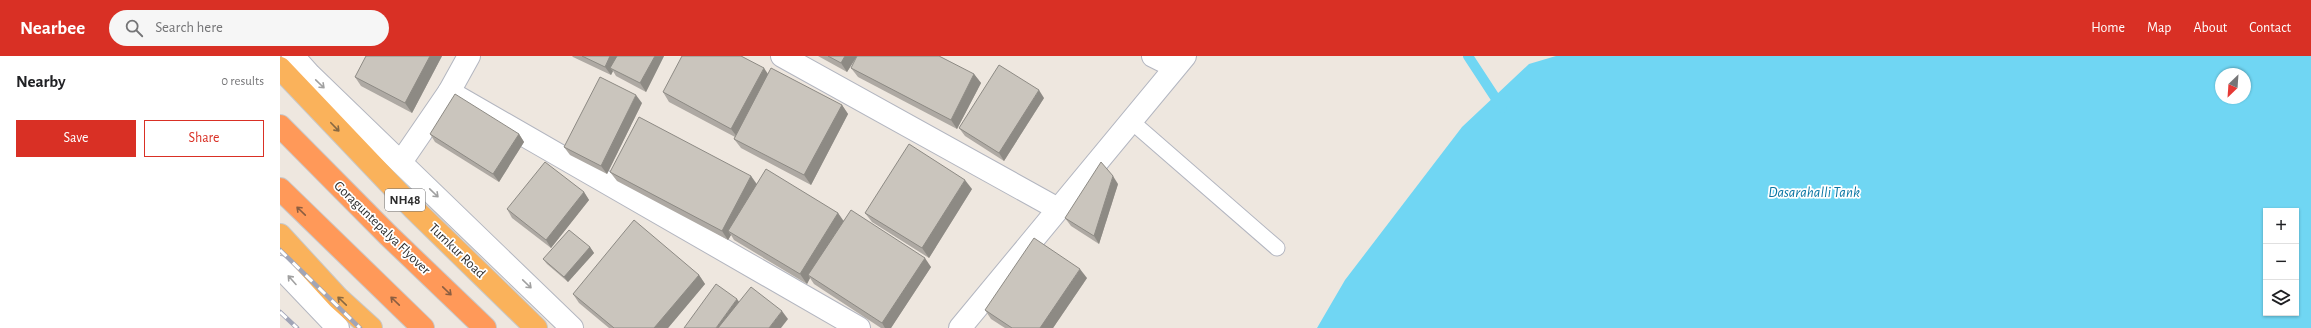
<!DOCTYPE html>
<html lang="en">
<head>
<meta charset="utf-8">
<style>
	body { margin:0; font-family:"Alegreya Sans",sans-serif; background:#f6f6f6; color:#202124 }
	.controls { position:absolute; right:12px; bottom:12px; display:grid; overflow:hidden; border-radius:0px; box-shadow:0 1px 3px #0004 }
	.controls button { width:36px; height:36px; display:grid; place-items:center; padding:0; border:0; border-bottom:1px solid #e0e0e0; background:#fff; color:#202124; font:20px sans-serif }
	.compass { position:absolute; left:1935px; top:12px; width:36px; height:36px; border-radius:50%; background:#fff; box-shadow:0 1px 3px #0004; rotate:205deg }
	.list { margin:0; padding:0; list-style:none }
	h2 { display:flex; justify-content:space-between; align-items:center; height:52px; margin:0; padding:0 16px; font-size:17px }
	h2 small { font-size:13px; font-weight:400; color:#757577 }
	.actions { display:flex; gap:8px; padding:12px 16px }
	.actions a { flex:1; padding:9px 0; border:1px solid #d93025; border-radius:0px; text-align:center; font-size:14px; color:#d93025 }
	.actions .main { background:#d93025; color:#fff }
	.icon { flex:none; width:22px; height:22px; fill:none; stroke:currentColor; stroke-width:2; stroke-linecap:round; stroke-linejoin:round }
	.map { position:relative; flex:none; width:2031px; height:272px; overflow:hidden }
	header { display:flex; align-items:center; gap:24px; box-sizing:border-box; height:56px; padding:0 20px; background:#d93025; color:#fff }
	header strong { font-size:19px }
	nav { display:flex; gap:22px; margin-inline-start:auto; font-size:14px }
	.search { width:280px; height:36px; background:#f6f6f6; display:flex; align-items:center; gap:10px; box-sizing:border-box; padding:0 14px; border-radius:22px; color:#757577; font-size:15px }
	main { display:flex }
	aside { flex:1; background:#fff }
	.map>svg:first-child { display:block }
</style>
</head>
<body>
<header>
<strong>Nearbee</strong>
<div class="search"><svg class="icon" aria-label="search" viewBox="0 0 24 24"><circle cx="10" cy="10" r="6"/><path d="M15 15l6 6"/></svg>Search here</div>
<nav><a>Home</a><a>Map</a><a>About</a><a>Contact</a></nav>
</header>
<main>
<aside>
<h2>Nearby<small>0 results</small></h2>
<ul class="list">
</ul>
<div class="actions"><a class="main">Save</a><a>Share</a></div>
</aside>
<div class="map">
<svg width="2031" height="272" viewBox="0 0 2031 272">
	<rect width="100%" height="100%" fill="#eee7df"/>
	<path fill="#70d6f3" fill-rule="evenodd" d="M1276,0H2031V272H1037L1065,224L1182,71L1249,8ZM1941,18H1965V42H1941ZM1986,155H2016V257H1986Z"/>
	<g fill="none" stroke-linecap="round" stroke-linejoin="round">
		<polyline stroke="#70d6f3" stroke-width="10" points="1188,0 1222,52"/>
		<defs>
			<polyline id="service" points="851,65 997,192"/>
			<g id="minor">
				<polyline points="502,0 778,153"/>
				<polyline points="873,0 895,11"/>
				<polyline points="169,36 579,272"/>
				<polyline points="121,106 169,36 189,0"/>
			</g>
			<g id="tertiary">
				<polyline points="13,0 30,19 292,272"/>
				<polyline points="0,211 58,272"/>
				<polyline points="680,272 905,0"/>
			</g>
			<g id="trunk">
				<polyline points="0,12 134,153 256,272"/>
				<polyline points="0,179 58,242 91,272"/>
			</g>
			<g id="motorway">
				<polyline points="0,70 108,179 205,272"/>
				<polyline points="0,133 143,272"/>
			</g>
		</defs>
		<use href="#service" stroke="#b3b6c0" stroke-width="17"/>
		<use href="#minor" stroke="#b3b6c0" stroke-width="24"/>
		<use href="#tertiary" stroke="#b3b6c0" stroke-width="24"/>
		<use href="#trunk" stroke="#c8c8c8" stroke-width="24"/>
		<use href="#motorway" stroke="#c8c8c8" stroke-width="24"/>
		<use href="#service" stroke="#fff" stroke-width="15"/>
		<use href="#minor" stroke="#fff" stroke-width="22"/>
		<use href="#tertiary" stroke="#fff" stroke-width="22"/>
		<use href="#trunk" stroke="#fab25b" stroke-width="22"/>
		<use href="#motorway" stroke="#ff9959" stroke-width="22"/>
		<defs>
			<g id="rail">
				<polyline points="0,194 80,272"/>
				<polyline points="0,256 17,272"/>
			</g>
		</defs>
		<use href="#rail" stroke="#a1a5b7" stroke-width="4.5"/>
		<use href="#rail" stroke="#fff" stroke-width="3" stroke-dasharray="9" stroke-linecap="butt"/>
	</g>
	<g fill="#aea9a3">
		<polygon points="162,0 132,57 81,30 75,21"/>
		<polygon points="292,0 384,0 366,36 336,20 333,15 331,19 293,1"/>
		<polygon points="538,0 577,0 567,16"/>
		<polygon points="571,12 694,18 701,27 677,73 578,21"/>
		<polygon points="488,18 562,49 568,58 531,129 461,92 454,83 455,81 389,46 383,36"/>
		<polygon points="764,42 724,105 685,80 679,72"/>
		<polygon points="362,47 327,118 290,99 284,91"/>
		<polygon points="150,78 239,78 244,86 219,126 155,86"/>
		<polygon points="330,116 471,120 477,128 558,157 563,164 651,211 611,272 601,272 534,228 530,222 527,228 454,184 451,179 448,184 337,125"/>
		<polygon points="838,128 819,188 791,170 785,162"/>
		<polygon points="692,133 649,202 592,166 585,157"/>
		<polygon points="304,136 309,144 271,192 232,162 227,153"/>
		<polygon points="310,191 314,197 288,226 267,208 263,203"/>
		<polygon points="419,219 425,228 388,272 329,272 299,247 293,238"/>
		<polygon points="807,222 773,272 725,272 711,263 705,254"/>
	</g>
	<g fill="#8d8a84">
		<polygon points="150,0 162,0 132,57 125,47"/>
		<polygon points="330,0 340,0 330,12 333,15 331,19 325,11"/>
		<polygon points="375,0 384,0 366,36 360,27"/>
		<polygon points="565,0 577,0 567,16 561,7"/>
		<polygon points="484,12 490,21 458,82 451,73"/>
		<polygon points="694,18 701,27 677,73 671,64"/>
		<polygon points="759,34 764,42 724,105 719,97"/>
		<polygon points="356,39 362,47 327,118 321,110"/>
		<polygon points="562,49 568,58 531,129 524,119"/>
		<polygon points="239,78 244,86 219,126 213,118"/>
		<polygon points="471,120 477,129 448,175 451,179 448,184 442,175"/>
		<polygon points="833,120 838,128 819,188 814,180"/>
		<polygon points="685,124 692,133 649,202 642,192"/>
		<polygon points="304,136 309,144 271,192 266,184"/>
		<polygon points="558,157 564,166 528,219 530,222 527,228 520,218"/>
		<polygon points="310,191 314,197 288,226 284,221"/>
		<polygon points="645,202 651,211 611,272 605,272 602,267"/>
		<polygon points="800,213 807,222 773,272 760,272"/>
		<polygon points="419,219 425,228 388,272 374,272"/>
		<polygon points="457,243 463,251 447,272 436,272"/>
		<polygon points="502,255 508,263 501,272 489,272"/>
	</g>
	<g fill="#cac5bd" stroke="#8d8a84">
		<polygon points="86,0 150,0 125,47 75,21"/>
		<polygon points="302,0 330,0 325,11"/>
		<polygon points="337,0 375,0 360,27 330,12"/>
		<polygon points="402,0 461,0 484,12 451,73 383,36"/>
		<polygon points="548,0 565,0 561,7"/>
		<polygon points="577,0 659,0 694,18 671,64 571,12"/>
		<polygon points="719,9 759,34 719,97 679,72"/>
		<polygon points="491,12 562,49 524,119 454,83"/>
		<polygon points="320,21 356,39 321,110 284,91"/>
		<polygon points="175,38 239,78 213,118 150,78"/>
		<polygon points="359,61 471,120 442,175 330,116"/>
		<polygon points="629,88 685,124 642,192 585,157"/>
		<polygon points="265,106 304,136 266,184 227,153"/>
		<polygon points="821,106 833,120 814,180 785,162"/>
		<polygon points="486,113 558,157 520,218 448,175"/>
		<polygon points="571,154 645,202 602,267 528,219"/>
		<polygon points="354,164 419,219 374,272 334,272 293,238"/>
		<polygon points="289,174 310,191 284,221 263,203"/>
		<polygon points="754,182 800,213 760,272 732,272 705,254"/>
		<polygon points="436,228 457,243 436,272 404,272"/>
		<polygon points="471,231 502,255 489,272 438,272"/>
	</g>
	<defs><path id="oneway-shaft" d="M-6 0H5M1.5-3L5.5 0L1.5 3" fill="none" stroke-width="1.6" stroke-linecap="round" stroke-linejoin="round"/></defs>
	<g stroke="#a0a0a0">
		<use href="#oneway-shaft" transform="translate(40 28) rotate(44)"/>
		<use href="#oneway-shaft" transform="translate(154 137) rotate(44)"/>
		<use href="#oneway-shaft" transform="translate(12 224) rotate(-132)"/>
		<use href="#oneway-shaft" transform="translate(247 228) rotate(44)"/>
	</g>
	<g stroke="#896942">
		<use href="#oneway-shaft" transform="translate(55 71) rotate(46)"/>
		<use href="#oneway-shaft" transform="translate(62 245) rotate(-136)"/>
	</g>
	<g stroke="#8c5e41">
		<use href="#oneway-shaft" transform="translate(21 155) rotate(-136)"/>
		<use href="#oneway-shaft" transform="translate(167 235) rotate(44)"/>
		<use href="#oneway-shaft" transform="translate(115 245) rotate(-136)"/>
	</g>
	<g text-anchor="middle" dominant-baseline="central" stroke-width="3.5" stroke-linejoin="round" paint-order="stroke">
		<rect fill="#fff" stroke="#6c6c6c" stroke-width="1" x="105" y="133" width="40" height="22" rx="3"/>
		<g font-size="13" font-weight="bold" fill="#2d2d2d">
			<text x="125" y="144">NH48</text>
		</g>
		<g font-size="14" fill="#2d2d2d" stroke="#fff">
			<text transform="translate(102 172) rotate(44)">Goraguntepalya Flyover</text>
			<text transform="translate(177 195) rotate(44)">Tumkur Road</text>
		</g>
		<g font-size="15" font-style="italic" fill="#0a76a4" stroke="#fff">
			<text x="1534" y="136">Dasarahalli Tank</text>
		</g>
	</g>
</svg>
<div class="controls">
<button>+</button>
<button>−</button>
<button><svg class="icon" aria-label="layers" viewBox="0 0 24 24"><path d="M12 4l9 5-9 5-9-5zM3 14l9 5 9-5"/></svg></button>
</div>
<svg class="compass" viewBox="-18 -18 36 36"><path d="M0-13l5 13h-10z" fill="#e53935"/><path d="M0 13l5-13h-10z" fill="#757577"/></svg>
</div>
</main>
</body>
</html>
